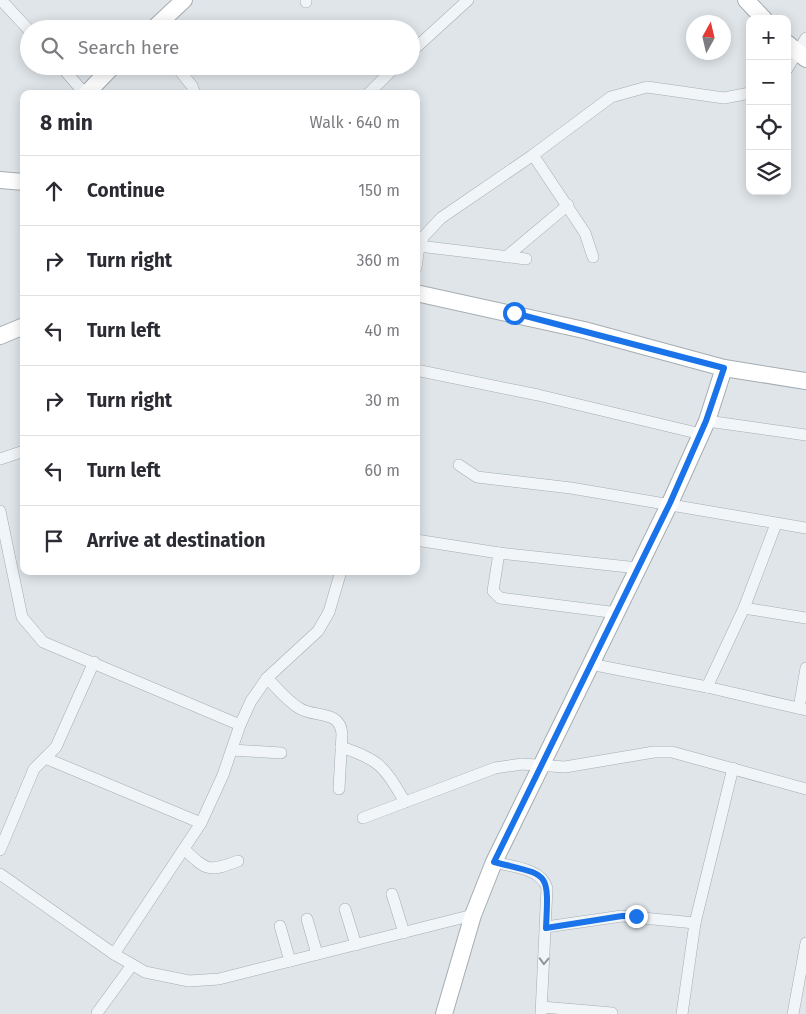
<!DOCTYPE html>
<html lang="en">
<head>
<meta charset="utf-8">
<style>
	body { margin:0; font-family:"Fira Sans",sans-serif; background:#f7f7f7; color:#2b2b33 }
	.controls { position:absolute; right:15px; top:15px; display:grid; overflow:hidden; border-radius:10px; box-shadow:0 2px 12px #0003 }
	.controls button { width:45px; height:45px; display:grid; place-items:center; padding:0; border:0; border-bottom:1px solid #e1e1e2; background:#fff; color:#2b2b33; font:25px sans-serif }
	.compass { position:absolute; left:686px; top:15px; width:45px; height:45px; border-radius:50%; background:#fff; box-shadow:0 2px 12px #0003; rotate:8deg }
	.stop { position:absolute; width:15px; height:15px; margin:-11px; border:4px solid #1a73e8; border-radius:50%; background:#fff }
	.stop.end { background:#1a73e8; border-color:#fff; box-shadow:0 1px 5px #0008 }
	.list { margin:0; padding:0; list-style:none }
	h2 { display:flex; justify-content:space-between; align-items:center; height:65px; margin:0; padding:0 20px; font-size:21px }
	h2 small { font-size:16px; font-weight:400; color:#7c7c81 }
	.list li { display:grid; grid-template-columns:32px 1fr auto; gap:15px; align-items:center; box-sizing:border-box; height:70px; padding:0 20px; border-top:1px solid #e1e1e2 }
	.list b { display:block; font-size:19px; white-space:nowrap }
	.list em { font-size:16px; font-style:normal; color:#7c7c81 }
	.icon { flex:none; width:28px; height:28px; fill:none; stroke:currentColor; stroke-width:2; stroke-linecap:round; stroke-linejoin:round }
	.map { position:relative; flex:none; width:806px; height:1014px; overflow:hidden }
	.search { position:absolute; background:#fff; box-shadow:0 2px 12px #0003; left:20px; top:20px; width:400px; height:55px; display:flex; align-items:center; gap:12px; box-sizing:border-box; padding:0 18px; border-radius:28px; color:#7c7c81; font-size:19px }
	.panel { position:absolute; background:#fff; box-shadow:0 2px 12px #0003; left:20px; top:90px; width:400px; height:485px; border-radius:10px }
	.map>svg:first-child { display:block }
</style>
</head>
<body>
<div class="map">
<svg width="806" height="1014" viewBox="0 0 806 1014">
	<rect width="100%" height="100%" fill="#dfe5e9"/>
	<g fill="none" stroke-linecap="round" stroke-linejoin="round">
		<defs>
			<g id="street">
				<polyline points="1,0 29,30"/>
				<polyline points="306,0 306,2"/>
				<polyline points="411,52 468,0"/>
				<polyline points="61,66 85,94"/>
				<polyline points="176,66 192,86 195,94"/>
				<polyline points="787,69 806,38"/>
				<polyline points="368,94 396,66"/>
				<polyline points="533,155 585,233 593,257"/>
				<polyline points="419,246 526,259"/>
				<polyline points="506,257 568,205"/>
				<polyline points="416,268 419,246 424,236 441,218 533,155 611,97 647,87 724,98 750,93"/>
				<polyline points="416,370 538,395 701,434"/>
				<polyline points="707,421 806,435"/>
				<polyline points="0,459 24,451"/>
				<polyline points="459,465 477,477 571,488 806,528"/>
				<polyline points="0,511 22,617 43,642 240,725"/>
				<polyline points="416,540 499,553 638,568"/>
				<polyline points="499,553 493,591 500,598 618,613"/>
				<polyline points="744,608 806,618"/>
				<polyline points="590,664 707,687 806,710"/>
				<path d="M267,678C277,688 287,701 299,708C314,718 340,709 342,734L339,789"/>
				<polyline points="707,687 744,608 776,524"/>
				<polyline points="799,708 806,668"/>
				<path d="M341,747C381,760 384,767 405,802"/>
				<polyline points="232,750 281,753"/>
				<polyline points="45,758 201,823"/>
				<polyline points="363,818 495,768 522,764 565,767 654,752 672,752 806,789"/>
				<polyline points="0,850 34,769 56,747 94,662"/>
				<path d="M185,850C207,871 209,872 238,861"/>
				<path d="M494,862C512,867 541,868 547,888L541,1014"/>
				<polyline points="0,874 114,954 145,972 189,981 219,979 473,915"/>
				<polyline points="392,894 404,933"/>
				<polyline points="345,909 356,945"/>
				<polyline points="307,919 317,954"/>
				<polyline points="280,926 290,961"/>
				<polyline points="546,927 622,916 695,923"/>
				<polyline points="114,954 201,823 223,775 240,725 251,701 267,678 318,631 329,612 341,571"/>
				<polyline points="542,1007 612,1013"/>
				<polyline points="97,1013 132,965"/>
				<polyline points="682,1014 695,923 733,768"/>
				<polyline points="793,1014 806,943"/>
			</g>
			<g id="secondary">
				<polyline points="746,0 764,19"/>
				<polyline points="153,29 184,0"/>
				<polyline points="787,43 806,59"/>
				<polyline points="86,94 113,66"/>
				<polyline points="0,180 24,182"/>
				<polyline points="416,293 584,330 724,368 806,381"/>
				<polyline points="0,336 24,326"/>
				<polyline points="444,1014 473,915 494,862 670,503 707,421 724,368"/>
			</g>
		</defs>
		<use href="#street" stroke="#a4adb3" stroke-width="12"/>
		<use href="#secondary" stroke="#a4adb3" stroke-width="18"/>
		<use href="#street" stroke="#f2f5f7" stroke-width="11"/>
		<use href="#secondary" stroke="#fff" stroke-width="16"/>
	</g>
	<defs><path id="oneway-chevron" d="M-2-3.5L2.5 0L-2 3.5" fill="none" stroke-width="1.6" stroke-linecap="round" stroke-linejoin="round" transform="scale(1.25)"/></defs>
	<use stroke="#8c969c" href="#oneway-chevron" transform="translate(544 961) rotate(92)"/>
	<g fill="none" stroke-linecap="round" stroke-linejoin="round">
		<path stroke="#1a73e8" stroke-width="6" d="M514,313L724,368L706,421L670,503L494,862C549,876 549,869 546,928L622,916H636"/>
	</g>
</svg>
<div class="controls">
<button>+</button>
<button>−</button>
<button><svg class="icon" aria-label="locate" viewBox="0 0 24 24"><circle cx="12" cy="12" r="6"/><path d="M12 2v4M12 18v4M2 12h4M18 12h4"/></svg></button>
<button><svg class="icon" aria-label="layers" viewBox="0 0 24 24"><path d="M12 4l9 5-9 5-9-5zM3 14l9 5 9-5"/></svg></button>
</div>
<svg class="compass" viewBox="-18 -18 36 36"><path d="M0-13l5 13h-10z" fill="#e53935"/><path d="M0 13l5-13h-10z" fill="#7c7c81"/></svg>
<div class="stop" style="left:514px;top:313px"></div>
<div class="stop end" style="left:636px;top:916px"></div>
<div class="search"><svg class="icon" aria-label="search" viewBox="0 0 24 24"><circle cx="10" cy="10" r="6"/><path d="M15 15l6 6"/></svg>Search here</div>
<section class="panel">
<h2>8 min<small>Walk · 640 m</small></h2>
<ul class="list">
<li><svg class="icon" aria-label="ahead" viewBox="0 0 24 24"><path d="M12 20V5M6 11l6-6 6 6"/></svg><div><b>Continue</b></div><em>150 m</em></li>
<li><svg class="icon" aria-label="right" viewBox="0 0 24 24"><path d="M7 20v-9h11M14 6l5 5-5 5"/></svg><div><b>Turn right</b></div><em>360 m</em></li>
<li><svg class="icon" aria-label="left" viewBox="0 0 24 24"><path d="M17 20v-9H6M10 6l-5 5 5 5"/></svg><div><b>Turn left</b></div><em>40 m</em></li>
<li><svg class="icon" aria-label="right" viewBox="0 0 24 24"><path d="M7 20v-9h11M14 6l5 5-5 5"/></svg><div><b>Turn right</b></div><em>30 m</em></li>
<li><svg class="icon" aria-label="left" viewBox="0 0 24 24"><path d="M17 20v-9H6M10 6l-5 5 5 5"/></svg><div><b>Turn left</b></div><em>60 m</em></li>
<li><svg class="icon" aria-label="arrive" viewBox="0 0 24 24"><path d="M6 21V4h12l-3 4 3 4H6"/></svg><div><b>Arrive at destination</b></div></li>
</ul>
</section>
</div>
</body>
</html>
